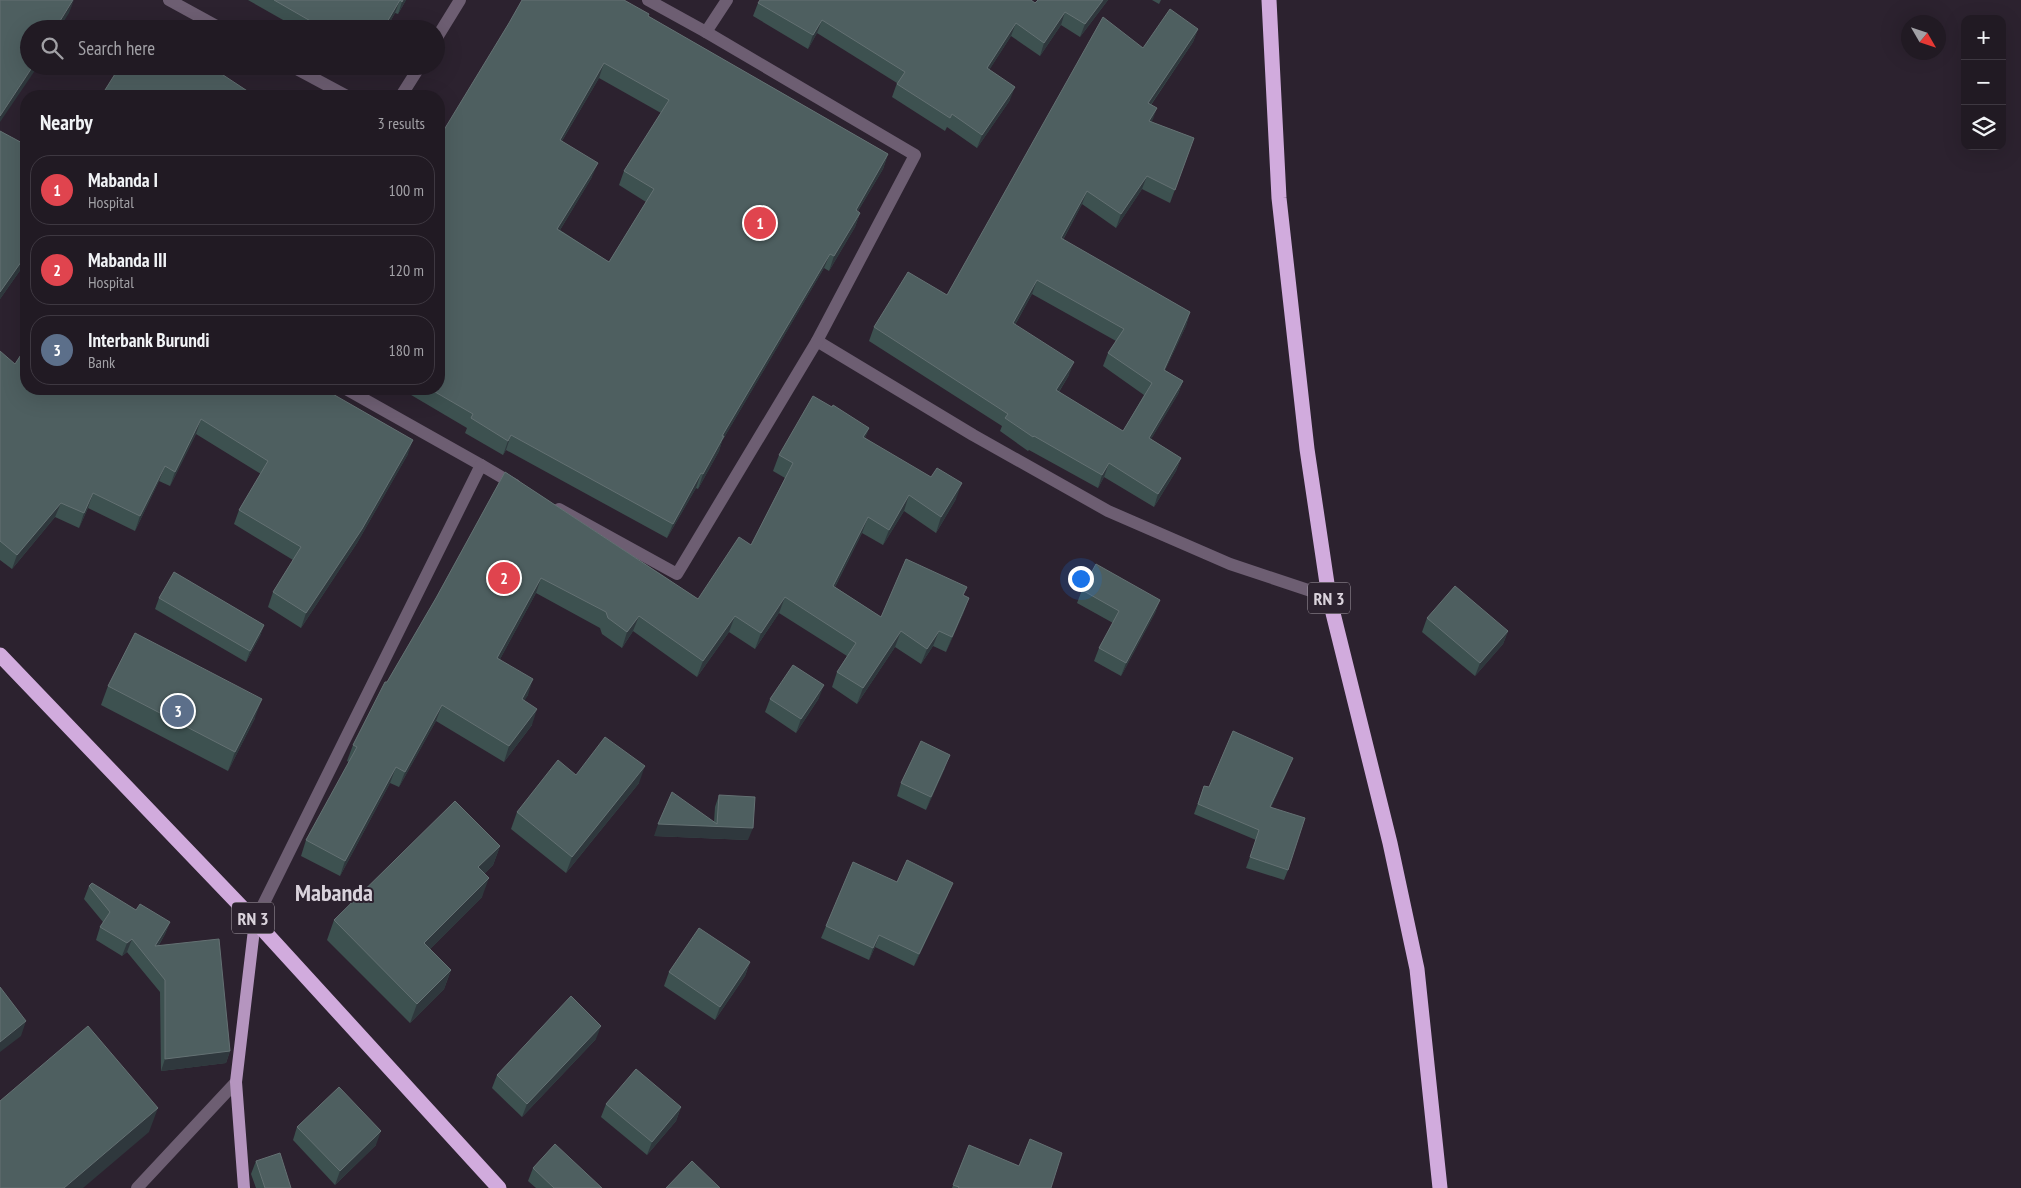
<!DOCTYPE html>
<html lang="en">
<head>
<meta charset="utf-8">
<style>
	body { margin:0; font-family:"PT Sans Narrow",sans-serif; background:#29232b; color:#f1f3f6 }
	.controls { position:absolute; right:15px; top:15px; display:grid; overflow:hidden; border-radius:10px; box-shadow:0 5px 20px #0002 }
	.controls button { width:45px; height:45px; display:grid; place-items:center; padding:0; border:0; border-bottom:1px solid #3e3841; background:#211a23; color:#f1f3f6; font:25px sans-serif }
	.compass { position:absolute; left:1901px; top:15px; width:45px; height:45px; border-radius:50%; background:#211a23; box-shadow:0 5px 20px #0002; rotate:129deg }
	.you { position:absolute; left:1080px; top:578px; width:18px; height:18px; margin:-12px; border:4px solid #fff; border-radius:50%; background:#1a73e8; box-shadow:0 0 0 8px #1a73e833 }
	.badge { display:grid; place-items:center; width:32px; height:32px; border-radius:50%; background:#54cdc6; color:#fff; font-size:16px; font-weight:700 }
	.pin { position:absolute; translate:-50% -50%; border:2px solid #fff; box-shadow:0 1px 5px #0006 }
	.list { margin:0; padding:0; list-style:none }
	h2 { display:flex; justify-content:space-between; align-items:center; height:65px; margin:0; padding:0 20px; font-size:21px }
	h2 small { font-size:16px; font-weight:400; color:#a2a1a6 }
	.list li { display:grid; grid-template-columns:32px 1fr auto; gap:15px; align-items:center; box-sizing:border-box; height:70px; margin:0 10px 10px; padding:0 10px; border:1px solid #3e3841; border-radius:20px }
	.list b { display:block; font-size:19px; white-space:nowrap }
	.list p { margin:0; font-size:16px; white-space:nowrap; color:#a2a1a6 }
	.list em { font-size:16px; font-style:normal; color:#a2a1a6 }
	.icon { flex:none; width:28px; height:28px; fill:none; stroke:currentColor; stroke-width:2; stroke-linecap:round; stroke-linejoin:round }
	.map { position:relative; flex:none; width:2021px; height:1188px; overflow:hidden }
	.search { position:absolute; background:#211a23; box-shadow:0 5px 20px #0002; left:20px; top:20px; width:425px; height:55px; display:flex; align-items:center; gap:12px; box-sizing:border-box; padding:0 18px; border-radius:28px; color:#a2a1a6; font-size:19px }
	.panel { position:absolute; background:#211a23; box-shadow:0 5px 20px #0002; left:20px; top:90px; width:425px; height:305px; border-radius:20px }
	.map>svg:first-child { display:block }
</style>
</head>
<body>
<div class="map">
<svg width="2021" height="1188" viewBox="0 0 2021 1188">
	<rect width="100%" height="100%" fill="#2c222f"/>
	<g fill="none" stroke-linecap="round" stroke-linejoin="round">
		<g stroke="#6d5e72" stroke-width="12">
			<polyline points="169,0 222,29"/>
			<polyline points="648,0 706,32"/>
			<polyline points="436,39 460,0"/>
			<polyline points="291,66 347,96"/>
			<polyline points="401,96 420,66"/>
			<polyline points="817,341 973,435 1108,511 1230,564 1329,597"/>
			<polyline points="346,389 481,465"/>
			<polyline points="559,509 677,574 817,341 915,155 706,32 727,0"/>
			<polyline points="255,921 481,465 515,485"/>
			<polyline points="137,1188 236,1082"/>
		</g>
		<polyline stroke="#b595bf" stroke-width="12" points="244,1188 236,1082 255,921"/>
		<g stroke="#d1abdd" stroke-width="15">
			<polyline points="1269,0 1279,198 1307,449 1329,597 1390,843 1417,969 1440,1188"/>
			<polyline points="0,655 255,921 499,1188"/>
		</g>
	</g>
	<g fill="#3d5150" fill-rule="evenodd">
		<polygon points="248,0 406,0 398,14 395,13 386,29 299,29"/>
		<polygon points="1108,0 1080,37 1061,25 1040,56 1011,36 989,70 1010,100 977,148 947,127 945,131 892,97 897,83 817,33 808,49 753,16 758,3 1035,3"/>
		<polygon points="1152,0 1161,0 1159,4"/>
		<path d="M648,16L888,154L883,169L858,211L860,213L855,227L829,271L824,268L722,441L719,451L698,489L696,488L667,538L506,450L503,455L465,433L467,428L401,389H439V138ZM599,78L661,113L624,171L619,185L646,202L609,262L560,230L592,177L562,141Z"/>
		<path d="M1198,29L1193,42L1151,105V122L1194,138L1170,203L1142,189L1116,228L1082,204L1063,240L1190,312L1186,326L1165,370L1183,381L1178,394L1151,439L1181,458L1176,471L1154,507L1104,477L1098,488L1029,450L1028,451L1000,431L1002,426L869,341L874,327L947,295L1143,48ZM1032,294L1116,341L1108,353L1103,366L1144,395L1123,431L1059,392L1069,375L1015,325Z"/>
		<polygon points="354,66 364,66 361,71"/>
		<polygon points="208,73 255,96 103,96 105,90"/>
		<polygon points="0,131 26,145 26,272 21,269 0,299"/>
		<polygon points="0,351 26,389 408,454 357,543 301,628 268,607 273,592 293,560 234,524 239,510 261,474 196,434 170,486 159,481 135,531 88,508 79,528 55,517 12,569 0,560"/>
		<polygon points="869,428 865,438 956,499 936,533 904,511 883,545 862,533 835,587 881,617 964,596 969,598 963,614 946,652 933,646 921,664 895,647 857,704 832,687 837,672 847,656 779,613 755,649 729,632 697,677 633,631 622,648 602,634 600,628 536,593 500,659 528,695 524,700 532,725 504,762 436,721 399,787 390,783 340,876 301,856 306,840 349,762 347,761 353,745 387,682 436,598 505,472 698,599 751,545 785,478 773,471 779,455"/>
		<polygon points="1082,590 1160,600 1155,613 1121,676 1094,661 1099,648 1113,623 1077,603"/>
		<polygon points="159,598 264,625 260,636 246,662 155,609"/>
		<polygon points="1427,618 1508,631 1503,644 1475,676 1422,632"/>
		<polygon points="108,686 255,718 228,771 101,705"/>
		<polygon points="819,698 796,733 765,712 770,699"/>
		<polygon points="945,768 926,810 897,796 901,783"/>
		<polygon points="1289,768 1271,807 1288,870 1284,880 1246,868 1256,840 1194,814 1204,786 1209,787"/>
		<polygon points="576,775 639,783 566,873 511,829 517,812"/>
		<polygon points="719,795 748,840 654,836 714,822 715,807"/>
		<polygon points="500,846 493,865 485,873 482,897 430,949 451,970 444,989 410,1023 327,940 334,920"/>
		<polygon points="897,882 948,895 914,966 875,947 869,960 821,938 826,926"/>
		<polygon points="89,886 136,910 170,922 165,934 159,945 230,1051 226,1063 161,1071 160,992 127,952 122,956 96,940 100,927 103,922 84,899"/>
		<polygon points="750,962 745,976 715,1020 664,986 669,972"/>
		<polygon points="596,1039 522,1117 492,1088 497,1075"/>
		<polygon points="606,1104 681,1107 676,1121 647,1155 601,1117"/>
		<polygon points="297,1127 376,1145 335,1185 293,1140"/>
		<polygon points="969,1145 1051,1188 952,1188"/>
		<polygon points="256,1161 291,1188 256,1188 251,1174"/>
		<polygon points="533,1168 602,1188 536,1188 528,1181"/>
	</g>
	<g fill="#2f383d">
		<polygon points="74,0 69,13 59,29 55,29"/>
		<polygon points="400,0 395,13 386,29 383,29"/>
		<polygon points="403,0 406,0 398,14 402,2"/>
		<polygon points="1103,0 1108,0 1080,37 1085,24"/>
		<polygon points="1065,12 1061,25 1040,56 1044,43"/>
		<polygon points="822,20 817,33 808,49 813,35"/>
		<polygon points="1016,23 1011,36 982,81 987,68"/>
		<polygon points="1198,29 1193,42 1143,116 1148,103"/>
		<polygon points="604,63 599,78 554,154 560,140"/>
		<polygon points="33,66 38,66 0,122 0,116"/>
		<polygon points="1015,87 1010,100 977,148 982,135"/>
		<polygon points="1157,108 1152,122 1144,135 1149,121"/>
		<polygon points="888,154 883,169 850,224 856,210"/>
		<polygon points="598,163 592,177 552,243 557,229"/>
		<polygon points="1147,176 1142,189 1116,228 1121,214"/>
		<polygon points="1087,191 1082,204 1056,252 1061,238"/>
		<polygon points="860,213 855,227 829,271 834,256"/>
		<polygon points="830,254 824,268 722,441 719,451 698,489 703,474 722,436"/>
		<polygon points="26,255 21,269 0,299 0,292"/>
		<polygon points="1037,280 1032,294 1008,337 1013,323"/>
		<polygon points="1190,312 1186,326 1159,383 1164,370"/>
		<polygon points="1074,362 1069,375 1051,404 1056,390"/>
		<polygon points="1183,381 1178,394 1144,451 1149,438"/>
		<polygon points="201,419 196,434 170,486 175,472"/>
		<polygon points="869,428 863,443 863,437"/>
		<polygon points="511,435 506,450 503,455 508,441"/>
		<polygon points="413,440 408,454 357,543 301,628 306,613"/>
		<polygon points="1181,458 1176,471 1154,507 1158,494"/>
		<polygon points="1109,463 1104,477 1098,488 1102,475"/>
		<polygon points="165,466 159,481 135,531 140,516"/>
		<polygon points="701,473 696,488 667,538 673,524"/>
		<polygon points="962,483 956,499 936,533 941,517"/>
		<polygon points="93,493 88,508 79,528 84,513"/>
		<polygon points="909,495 904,511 883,545 889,530"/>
		<polygon points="61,503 55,517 12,569 17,555"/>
		<polygon points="868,517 862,533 827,602 833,586"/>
		<polygon points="541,578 536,593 492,674 497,658"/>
		<polygon points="785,597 779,613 755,649 761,633"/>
		<polygon points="969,598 963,614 946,652 952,637"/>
		<polygon points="1160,600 1155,613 1121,676 1126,663"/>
		<polygon points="639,616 633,631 622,648 627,632"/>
		<polygon points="735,616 729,632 697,677 703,661"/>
		<polygon points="264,625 260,636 246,662 250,651"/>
		<polygon points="901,631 895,647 857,704 863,688"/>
		<polygon points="939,631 933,646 921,664 927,649"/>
		<polygon points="1508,631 1503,644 1475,676 1480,663"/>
		<polygon points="533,679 528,695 516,714 522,699"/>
		<polygon points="824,685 819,698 796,733 801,719"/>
		<polygon points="262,699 255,718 228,771 235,752"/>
		<polygon points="442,705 436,721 399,787 405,772"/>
		<polygon points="537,709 532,725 504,762 509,746"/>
		<polygon points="950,755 945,768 926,810 931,797"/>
		<polygon points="1293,758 1289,768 1267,817 1270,807"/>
		<polygon points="645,766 639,783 566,873 572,857"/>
		<polygon points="396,767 390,783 340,876 345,861"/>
		<polygon points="658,824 753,828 748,840 654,836"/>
		<polygon points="500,846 493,865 471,886 478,867"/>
		<polygon points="489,878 482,897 417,962 424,943"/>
		<polygon points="953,883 948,895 914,966 919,954"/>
		<polygon points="170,922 165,934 151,958 155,946"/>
		<polygon points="879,935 875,947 869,960 873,948"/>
		<polygon points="132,939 127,952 122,956 127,943"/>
		<polygon points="750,962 745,976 715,1020 720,1007"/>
		<polygon points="451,970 444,989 410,1023 417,1004"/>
		<polygon points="26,1021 21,1036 0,1052 0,1042"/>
		<polygon points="601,1026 596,1039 522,1117 527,1104"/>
		<polygon points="230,1051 226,1063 161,1071 165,1059"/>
		<polygon points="681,1107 676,1121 647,1155 652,1142"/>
		<polygon points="158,1108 149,1132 83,1188 64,1188"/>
		<polygon points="381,1131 376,1145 335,1185 340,1171"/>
	</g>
	<g fill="#4e5f60" stroke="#647173" fill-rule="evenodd">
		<polygon points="0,0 73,0 55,29 29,29 29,66 33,66 0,116"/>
		<polygon points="274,0 403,0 402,2 400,0 383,29 315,29 312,27 314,23"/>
		<path d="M522,0H624L649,14L648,16L888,154L856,210L860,213L834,256L830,254L722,436H724L703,474L701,473L673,524L511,435L508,441L471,418L473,414L430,389H439V138L509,23ZM604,63L669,100L624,171L654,189L609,262L557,229L598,163L560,140Z"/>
		<polygon points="760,0 1031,0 1035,3 1038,0 1103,0 1085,24 1065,12 1044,43 1016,23 987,68 1015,87 982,135 952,114 950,118 897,84 905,72 822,20 813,35 758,3"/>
		<path d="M1170,9L1198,29L1148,103L1157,108L1149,121L1194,138L1175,190L1147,176L1121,214L1087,191L1061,238L1190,312L1164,370L1183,381L1149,438L1181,458L1158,494L1109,463L1102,475L1034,436L1033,437L1005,418L1008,414L874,327L908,272L947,295L1103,17L1143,48ZM1037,280L1124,329L1108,353L1152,383L1123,431L1056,390L1074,362L1013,323Z"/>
		<polygon points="120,66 197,66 208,73 211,67 255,96 109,96 111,94 105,90"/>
		<polygon points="0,131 26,145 26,255 0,292"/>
		<polygon points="24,350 26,351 26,389 324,389 413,440 362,529 306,613 273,592 301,547 239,510 268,461 201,419 175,472 165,466 140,516 93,493 84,513 61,503 17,555 0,541 0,351 15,364"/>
		<polygon points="813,396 832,407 833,405 869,428 863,437 931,477 937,468 962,483 941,517 909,495 889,530 868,517 833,586 881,617 906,559 967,587 963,595 969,598 952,637 939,631 927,649 901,631 863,688 837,672 856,643 785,597 761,633 735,616 703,661 639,616 627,632 608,618 606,612 541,578 497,658 533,679 522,699 537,709 509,746 442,705 405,772 396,767 345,861 306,840 357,747 353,745 385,682 387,682 436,598 505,472 698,599 739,537 751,545 793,463 779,455"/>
		<polygon points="1096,564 1160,600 1126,663 1099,648 1119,611 1082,590"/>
		<polygon points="174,572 264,625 250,651 159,598"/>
		<polygon points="1455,586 1508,631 1480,663 1427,618"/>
		<polygon points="135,633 262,699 235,752 108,686"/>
		<polygon points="793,665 824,685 801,719 770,699"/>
		<polygon points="1233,731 1293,758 1270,807 1305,818 1288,870 1250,857 1259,830 1198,804 1204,786 1209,787"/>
		<polygon points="605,737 645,766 572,857 517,812 558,760 576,775"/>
		<polygon points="921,741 950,755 931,797 901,783"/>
		<polygon points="672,792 717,824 719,795 755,797 753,828 658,824"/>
		<polygon points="455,801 500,846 478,867 489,878 424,943 451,970 417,1004 334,920"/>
		<polygon points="907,860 953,883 919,954 879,935 873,948 826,926 853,862 897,882"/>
		<polygon points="92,883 136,910 140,904 170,922 155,946 219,939 230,1051 165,1059 165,980 132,939 127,943 100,927 110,912 89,886"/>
		<polygon points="699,928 750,962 720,1007 669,972"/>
		<polygon points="0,987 26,1021 0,1042"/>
		<polygon points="571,996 601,1026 527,1104 497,1075"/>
		<polygon points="88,1026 158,1108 64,1188 0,1188 0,1101"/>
		<polygon points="636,1069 681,1107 652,1142 606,1104"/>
		<polygon points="339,1087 381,1131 340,1171 297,1127"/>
		<polygon points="1030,1139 1062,1153 1051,1188 958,1188 959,1187 953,1185 969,1145 1019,1166"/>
		<polygon points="555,1144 602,1188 554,1188 533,1168"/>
		<polygon points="280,1153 291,1188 265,1188 256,1161"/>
		<polygon points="692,1161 720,1188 666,1188"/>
	</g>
	<g text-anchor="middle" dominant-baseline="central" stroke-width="4" stroke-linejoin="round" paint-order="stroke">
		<g fill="#2c222f" stroke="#a69ea8" stroke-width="1">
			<rect x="1308" y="582.5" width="42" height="31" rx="4"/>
			<rect x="232" y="902.5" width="42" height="31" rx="4"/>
		</g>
		<g font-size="18" font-weight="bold" fill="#dad3dc">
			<text x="1329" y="598">RN 3</text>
			<text x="253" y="918">RN 3</text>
		</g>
		<g font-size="24" font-weight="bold" fill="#dad3dc" stroke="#2c222f">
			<text x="334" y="892">Mabanda</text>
		</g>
	</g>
</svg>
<div class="controls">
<button>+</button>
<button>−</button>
<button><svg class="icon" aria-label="layers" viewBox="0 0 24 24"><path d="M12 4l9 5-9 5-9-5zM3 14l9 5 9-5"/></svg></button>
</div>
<svg class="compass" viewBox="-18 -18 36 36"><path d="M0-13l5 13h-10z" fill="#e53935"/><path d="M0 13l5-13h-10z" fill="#a2a1a6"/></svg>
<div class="you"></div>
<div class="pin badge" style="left:760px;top:223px;background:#e0444e">1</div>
<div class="pin badge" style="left:504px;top:578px;background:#e0444e">2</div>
<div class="pin badge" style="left:178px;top:711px;background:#5c6f8a">3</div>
<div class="search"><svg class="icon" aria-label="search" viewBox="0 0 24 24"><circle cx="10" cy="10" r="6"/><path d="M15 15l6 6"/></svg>Search here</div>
<section class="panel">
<h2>Nearby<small>3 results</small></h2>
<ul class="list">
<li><span class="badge" style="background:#e0444e">1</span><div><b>Mabanda I</b><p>Hospital</p></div><em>100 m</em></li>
<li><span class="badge" style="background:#e0444e">2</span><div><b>Mabanda III</b><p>Hospital</p></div><em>120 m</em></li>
<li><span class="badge" style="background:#5c6f8a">3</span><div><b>Interbank Burundi</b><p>Bank</p></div><em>180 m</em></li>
</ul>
</section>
</div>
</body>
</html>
